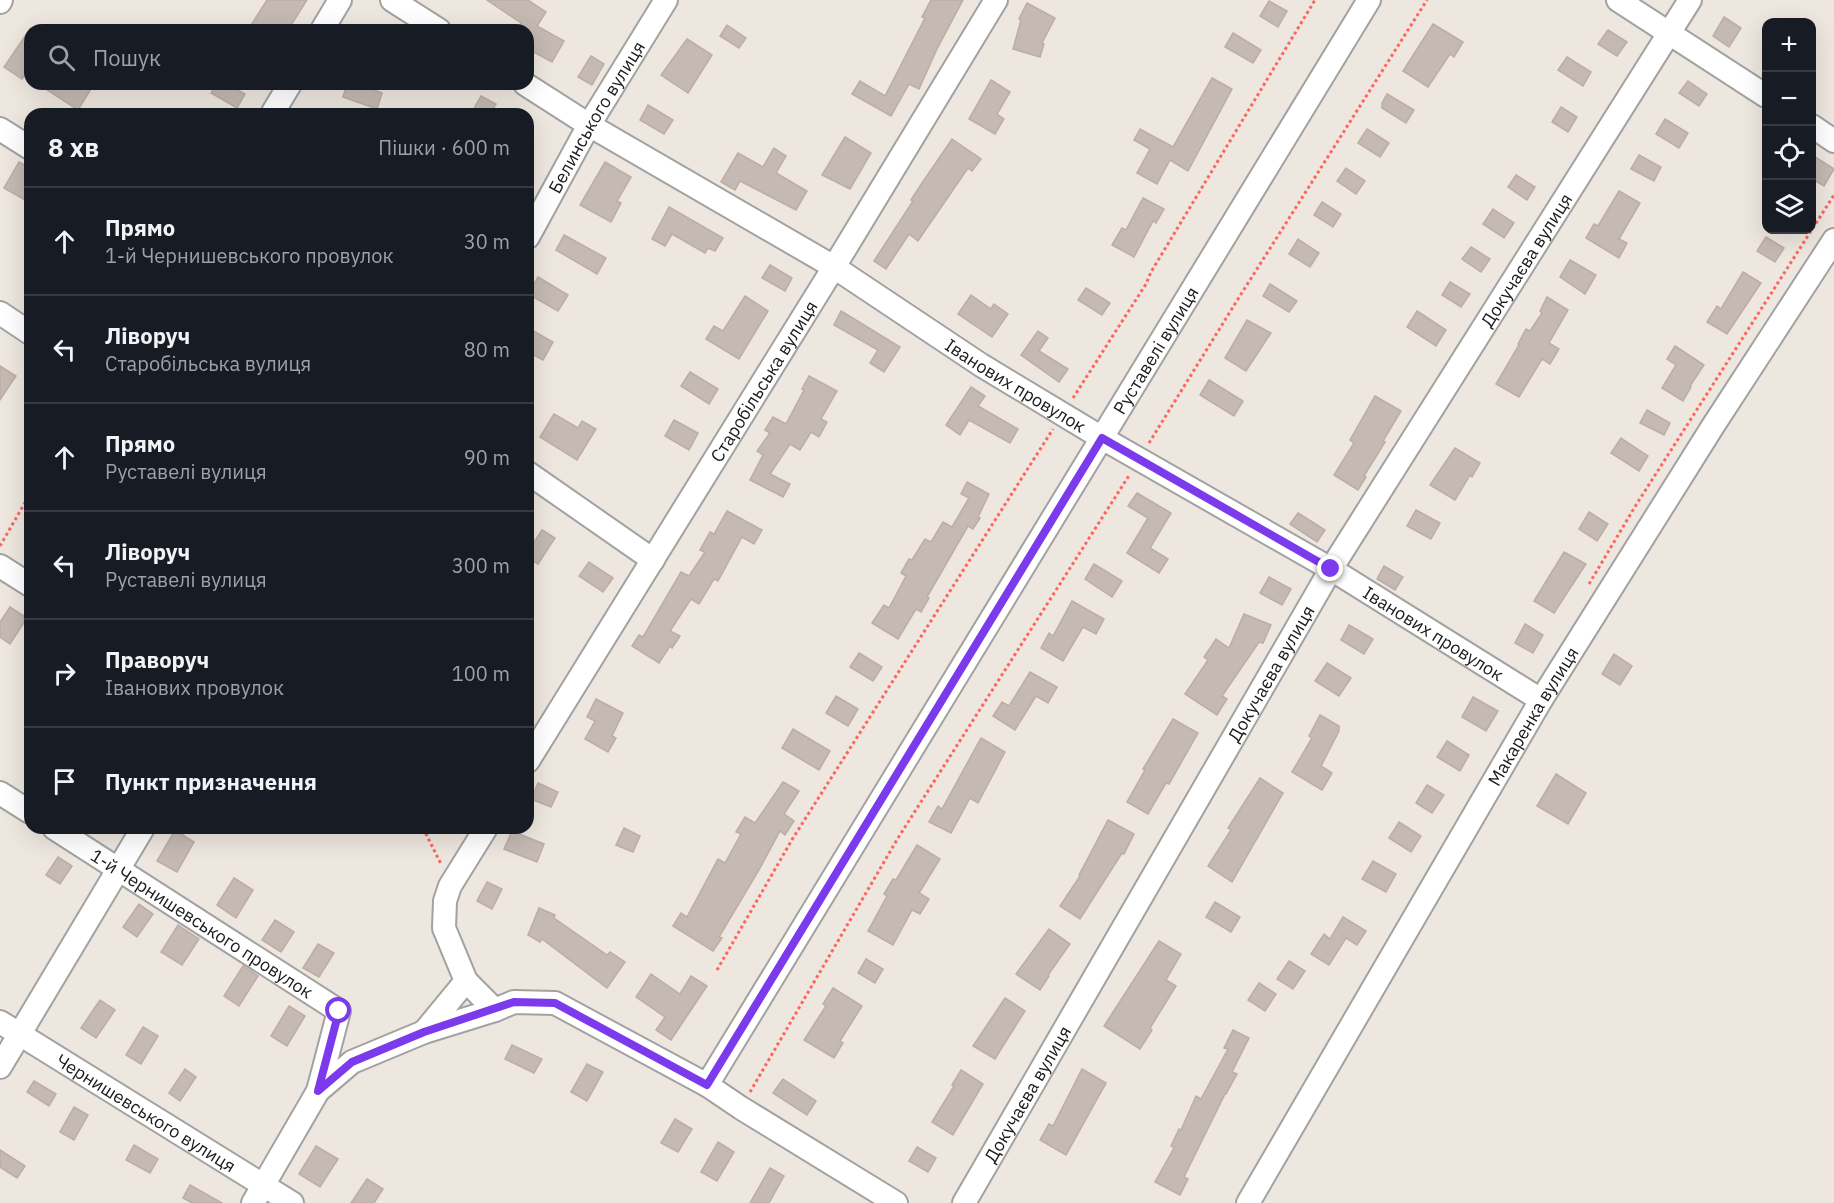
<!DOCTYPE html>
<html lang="uk">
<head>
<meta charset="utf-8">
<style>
	body { margin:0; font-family:"IBM Plex Sans",sans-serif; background:#242831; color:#f1f3f6 }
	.controls { position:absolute; right:18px; top:18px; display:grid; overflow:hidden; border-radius:12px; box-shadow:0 6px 24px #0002 }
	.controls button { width:54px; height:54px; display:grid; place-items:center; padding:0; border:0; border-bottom:2px solid #363941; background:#171b24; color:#f1f3f6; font:30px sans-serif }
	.stop { position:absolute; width:18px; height:18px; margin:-14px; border:4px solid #7c3aed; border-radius:50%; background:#fff }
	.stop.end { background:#7c3aed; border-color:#fff; box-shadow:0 2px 6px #0008 }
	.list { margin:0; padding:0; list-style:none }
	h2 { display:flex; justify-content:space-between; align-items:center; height:78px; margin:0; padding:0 24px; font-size:26px }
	h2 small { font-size:20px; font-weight:400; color:#9ea1a6 }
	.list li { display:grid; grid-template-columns:39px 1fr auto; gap:18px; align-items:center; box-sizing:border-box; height:108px; padding:0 24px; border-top:2px solid #363941 }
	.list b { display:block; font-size:22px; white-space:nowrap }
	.list p { margin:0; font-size:20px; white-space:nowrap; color:#9ea1a6 }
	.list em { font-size:20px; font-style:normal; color:#9ea1a6 }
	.icon { flex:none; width:33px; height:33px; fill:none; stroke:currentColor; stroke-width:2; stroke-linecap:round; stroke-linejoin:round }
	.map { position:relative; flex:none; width:1834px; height:1203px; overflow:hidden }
	.search { position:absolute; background:#171b24; box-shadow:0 6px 24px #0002; left:24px; top:24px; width:510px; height:66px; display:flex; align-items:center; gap:15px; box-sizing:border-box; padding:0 21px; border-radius:18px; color:#9ea1a6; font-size:22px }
	.panel { position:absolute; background:#171b24; box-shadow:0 6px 24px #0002; left:24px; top:108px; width:510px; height:726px; border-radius:18px }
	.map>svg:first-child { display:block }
</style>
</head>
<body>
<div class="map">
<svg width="1834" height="1203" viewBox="0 0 1834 1203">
	<rect width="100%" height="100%" fill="#ede7df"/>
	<g fill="#c4b9b3" stroke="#bfaca2" stroke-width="1.5">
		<polygon points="267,0 307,0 288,30 248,30"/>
		<polygon points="487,0 528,0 546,12 537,26 564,41 552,62 528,49 528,30 516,30 521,23"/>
		<polygon points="931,0 963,0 937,49 919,89 909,84 891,116 852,94 860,81 885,96 925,18 922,17"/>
		<polygon points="1269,1 1287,11 1278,27 1260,16"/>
		<polygon points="1027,3 1055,18 1042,43 1044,44 1040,57 1013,49 1021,20 1019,19"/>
		<polygon points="1724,17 1741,28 1729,47 1713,36"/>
		<polygon points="1433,24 1463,42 1454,57 1450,54 1428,87 1403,71"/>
		<polygon points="727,25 746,38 739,48 720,36"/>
		<polygon points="30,29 30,67 22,79 4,67"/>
		<polygon points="1608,30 1627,42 1617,56 1598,44"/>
		<polygon points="1233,33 1261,50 1253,63 1225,47"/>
		<polygon points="687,39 712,55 688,93 661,75"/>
		<polygon points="591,56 604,64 592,85 578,77"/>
		<polygon points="1567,57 1591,72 1583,86 1558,70"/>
		<polygon points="1212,78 1232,89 1188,171 1170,160 1157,184 1137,173 1150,149 1134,140 1140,129 1173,147"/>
		<polygon points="991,80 1010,92 997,114 1004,119 995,134 969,119"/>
		<polygon points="1688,81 1707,94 1699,106 1679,93"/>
		<polygon points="38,84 94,84 78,110"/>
		<polygon points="217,84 227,84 245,94 237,108 211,93"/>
		<polygon points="347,84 357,84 382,93 377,109 343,97"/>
		<polygon points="1387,94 1414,110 1406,123 1382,108 1382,103"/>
		<polygon points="481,96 496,104 490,114 471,114"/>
		<polygon points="648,105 673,120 664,134 640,120"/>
		<polygon points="1561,107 1577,117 1568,132 1552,122"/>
		<polygon points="1665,119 1688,133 1679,148 1656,134"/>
		<polygon points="1367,129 1389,143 1380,157 1358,143"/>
		<polygon points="845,137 871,153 850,189 822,175"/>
		<polygon points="952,139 981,159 972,171 968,168 918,241 909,234 886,269 874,261 913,201 911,200 920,186"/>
		<polygon points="774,148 786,156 776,173 807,191 796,210 740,181 735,190 721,182 738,153 763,167"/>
		<polygon points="1639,155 1661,167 1654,181 1631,169"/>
		<polygon points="1812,155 1834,169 1824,186 1812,179"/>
		<polygon points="19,162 30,168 30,192 25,200 4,188"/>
		<polygon points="605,162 631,177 617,201 621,203 611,222 580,205"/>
		<polygon points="1346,168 1365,181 1356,194 1337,181"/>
		<polygon points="1516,175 1535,187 1527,200 1508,187"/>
		<polygon points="1619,191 1640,203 1619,239 1627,243 1619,258 1586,238 1594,224 1598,226"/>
		<polygon points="1143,198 1164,209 1156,223 1153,221 1134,257 1112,245 1122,228 1126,230"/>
		<polygon points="1322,202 1341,214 1333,227 1314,215"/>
		<polygon points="669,207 723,238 715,251 708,248 705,253 672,234 665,246 652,239"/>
		<polygon points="1493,209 1514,223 1504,238 1483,224"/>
		<polygon points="564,235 606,258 597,274 556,250"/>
		<polygon points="1766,237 1784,248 1775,262 1757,251"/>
		<polygon points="1298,239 1319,253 1310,267 1289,254"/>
		<polygon points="1471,247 1490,259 1481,272 1462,259"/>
		<polygon points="1570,260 1596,275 1585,294 1560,277"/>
		<polygon points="770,265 792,278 785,291 762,278"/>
		<polygon points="1743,272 1761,283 1727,334 1707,322 1717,306 1721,309"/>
		<polygon points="538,277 568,295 558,311 528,294"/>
		<polygon points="1450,282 1470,294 1461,307 1442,295"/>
		<polygon points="1270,284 1297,301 1289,312 1263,296"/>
		<polygon points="1086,288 1110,303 1102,315 1078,300"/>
		<polygon points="971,295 991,309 994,304 1008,314 992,337 958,314"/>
		<polygon points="745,296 768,311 739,359 706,339 714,326 723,331"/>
		<polygon points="1547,297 1568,310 1549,343 1559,349 1550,364 1542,359 1519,397 1496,384 1519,345 1518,344 1526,329 1530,331 1542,313 1540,311"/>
		<polygon points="841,311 900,347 884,372 870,363 878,350 834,325"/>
		<polygon points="1417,311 1446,330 1436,346 1407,327"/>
		<polygon points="1247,320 1271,333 1246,371 1225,358"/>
		<polygon points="528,328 553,342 543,360 528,352"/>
		<polygon points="1038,331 1048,338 1039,351 1068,369 1059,382 1021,355"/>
		<polygon points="1675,346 1704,365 1690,386 1691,387 1683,401 1662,388 1676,365 1667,359"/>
		<polygon points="0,366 16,376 0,400"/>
		<polygon points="690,372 718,389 709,404 681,386"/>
		<polygon points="809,376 837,391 821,419 827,422 819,437 811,432 800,450 790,444 770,474 790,484 783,497 750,480 763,455 757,451 770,433 765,430 773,417 786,424 804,390 802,389"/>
		<polygon points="1209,380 1243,401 1234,416 1200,395"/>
		<polygon points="971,387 985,396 978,406 1018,429 1010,443 969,420 960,435 946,425"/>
		<polygon points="1375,396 1401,411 1383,441 1385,442 1364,476 1366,477 1358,490 1334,475 1354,443 1350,440"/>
		<polygon points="1647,410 1670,423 1664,435 1640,423"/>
		<polygon points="554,414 578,428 582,421 596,429 577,460 540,437"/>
		<polygon points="674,420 698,433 689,450 665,436"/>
		<polygon points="1621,438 1648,456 1639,471 1611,453"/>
		<polygon points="1455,448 1480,463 1472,477 1470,475 1455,500 1430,485"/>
		<polygon points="967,482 989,494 978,517 980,518 973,529 968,526 927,597 929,598 921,612 916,609 898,639 872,623 884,605 889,608 906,576 901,573 909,559 912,560 925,539 931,542 943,522 952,527 969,498 961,494"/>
		<polygon points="1137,493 1171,513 1150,548 1168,559 1159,573 1127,553 1148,518 1128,506"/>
		<polygon points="1416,510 1440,523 1431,539 1407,526"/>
		<polygon points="727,511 762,530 754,544 742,537 718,581 714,579 699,604 691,599 670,631 680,636 672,648 670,646 659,663 632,646 639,635 643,637 681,572 689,576 705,552 700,550 710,532 714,534"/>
		<polygon points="1589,512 1608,524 1597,541 1579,529"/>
		<polygon points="1298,513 1325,530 1317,542 1290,524"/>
		<polygon points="542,530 555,538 538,564 528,558 528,551"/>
		<polygon points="1564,552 1586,564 1554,613 1534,601"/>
		<polygon points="589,562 613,578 603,592 579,576"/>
		<polygon points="1094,564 1122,581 1112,597 1085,579"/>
		<polygon points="1384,566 1403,577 1395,590 1377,579"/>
		<polygon points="1269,577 1291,589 1282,605 1260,593"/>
		<polygon points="1072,601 1104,619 1096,634 1083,627 1063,661 1041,648 1049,633 1053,636"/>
		<polygon points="10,607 27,618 10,644 0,637 0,622"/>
		<polygon points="1244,614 1271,625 1263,643 1259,642 1222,696 1227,699 1217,715 1185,694 1208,660 1204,657 1216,639 1229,648"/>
		<polygon points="1525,624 1543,635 1533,653 1515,643"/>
		<polygon points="1349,625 1373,639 1364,654 1341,640"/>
		<polygon points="859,653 882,667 873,681 850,667"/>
		<polygon points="1614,654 1632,666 1620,685 1602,674"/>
		<polygon points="1327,663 1351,678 1339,696 1315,681"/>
		<polygon points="1030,672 1057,687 1048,703 1036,696 1015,730 993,716 1002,702 1009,706"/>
		<polygon points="836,696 858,709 848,726 826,713"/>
		<polygon points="1473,697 1498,711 1486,731 1462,717"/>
		<polygon points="596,699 623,713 612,736 616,738 608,752 585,739 595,721 587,717"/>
		<polygon points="1320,715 1339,726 1339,731 1321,766 1332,773 1322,790 1292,772 1312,738 1309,736"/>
		<polygon points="1173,719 1198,733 1169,784 1166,783 1148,814 1127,802 1145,770 1143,769"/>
		<polygon points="793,729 830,751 819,770 782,748"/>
		<polygon points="981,738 1005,752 978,803 970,798 951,833 929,822 938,806 942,809"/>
		<polygon points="1447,741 1469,755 1460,771 1437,757"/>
		<polygon points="1556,774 1586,793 1568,824 1537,806"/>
		<polygon points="1260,778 1283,793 1232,882 1208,866 1231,830 1228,828"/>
		<polygon points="783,782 799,791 784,814 794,821 785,835 780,831 759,870 719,937 722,938 713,951 673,926 681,913 687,917 718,859 725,863 741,834 736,832 745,817 755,823"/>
		<polygon points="538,783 558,792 551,807 531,799"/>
		<polygon points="1427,785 1444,795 1432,813 1416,803"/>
		<polygon points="1108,820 1134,834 1124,854 1122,853 1080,919 1060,906 1080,876 1079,875"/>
		<polygon points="1399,822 1421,836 1411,852 1389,838"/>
		<polygon points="624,828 640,836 633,852 616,845"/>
		<polygon points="175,830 194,842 177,872 157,861"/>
		<polygon points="512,831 544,844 537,862 504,849"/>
		<polygon points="917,845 940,859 919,893 929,899 920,914 912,910 893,945 868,931 887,896 884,894 893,879 896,880"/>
		<polygon points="58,857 72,866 60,884 46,875"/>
		<polygon points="1373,861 1396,874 1386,892 1362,879"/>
		<polygon points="234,878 253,890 236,918 217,905"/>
		<polygon points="487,882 502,889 492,909 477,901"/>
		<polygon points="1215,902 1240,917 1231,932 1206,917"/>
		<polygon points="139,904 153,914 137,937 123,927"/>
		<polygon points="539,908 555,915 554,918 607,955 610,952 625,962 607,988 542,939 540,942 528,935"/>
		<polygon points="1343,917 1366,931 1357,945 1346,938 1329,965 1311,954 1324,934 1330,939"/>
		<polygon points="275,920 294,932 281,952 262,940"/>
		<polygon points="178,925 199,939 182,965 161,952"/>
		<polygon points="1049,929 1070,944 1048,975 1049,976 1040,990 1016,974"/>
		<polygon points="1159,941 1181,954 1166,980 1176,986 1150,1028 1152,1030 1140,1049 1104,1026"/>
		<polygon points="318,944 334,953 319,977 303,968"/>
		<polygon points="866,959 883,969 875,983 858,973"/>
		<polygon points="1289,961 1305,971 1293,989 1277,979"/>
		<polygon points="243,966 258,976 239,1006 224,996"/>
		<polygon points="651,974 680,994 691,976 707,986 671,1040 656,1030 665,1017 636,997"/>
		<polygon points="1259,983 1276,994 1265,1011 1248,1000"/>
		<polygon points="833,988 862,1006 840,1041 843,1043 834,1058 804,1040 826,1006 823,1004"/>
		<polygon points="1005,998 1025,1011 995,1059 973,1046"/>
		<polygon points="100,1000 115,1010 96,1038 81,1028"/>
		<polygon points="289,1006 305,1016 287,1046 271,1036"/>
		<polygon points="143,1027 158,1036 141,1064 126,1055"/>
		<polygon points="1233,1030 1249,1038 1232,1072 1237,1074 1226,1094 1225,1094 1184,1177 1188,1179 1180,1195 1155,1182 1174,1148 1171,1146 1179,1129 1181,1130 1196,1096 1201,1099 1228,1049 1224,1048"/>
		<polygon points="512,1045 542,1059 534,1073 505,1059"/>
		<polygon points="587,1064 603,1072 587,1101 571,1092"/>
		<polygon points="185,1069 196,1077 180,1101 169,1093"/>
		<polygon points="1082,1069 1106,1083 1066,1155 1040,1140 1049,1124 1053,1126"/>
		<polygon points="961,1070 983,1084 953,1135 932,1122 954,1086 952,1085"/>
		<polygon points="783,1079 816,1101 807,1115 773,1093"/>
		<polygon points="34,1081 56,1094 49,1106 27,1092"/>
		<polygon points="74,1107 88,1115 74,1140 60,1132"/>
		<polygon points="675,1119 692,1129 678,1152 661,1143"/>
		<polygon points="718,1142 734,1152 717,1181 701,1172"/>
		<polygon points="134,1145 158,1159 150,1173 126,1160"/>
		<polygon points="316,1146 338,1159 320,1187 299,1174"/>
		<polygon points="917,1147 936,1158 928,1172 909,1161"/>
		<polygon points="0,1150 25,1166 17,1178 0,1167"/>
		<polygon points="770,1168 784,1176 769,1203 750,1203"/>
		<polygon points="367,1179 383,1189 374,1203 351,1203"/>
		<polygon points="190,1185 222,1203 192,1203 183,1198"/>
	</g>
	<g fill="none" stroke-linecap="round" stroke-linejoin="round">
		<defs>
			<g id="minor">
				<polyline points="392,0 439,30"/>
				<polyline points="1618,0 1766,96"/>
				<polyline points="0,2 1,0"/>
				<polyline points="322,30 340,0"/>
				<path id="s1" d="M525,84L589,125L834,267L981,365L1102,438L1331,569L1541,700"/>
				<polyline points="272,114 290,84"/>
				<polyline points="1812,126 1834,141"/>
				<polyline points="0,129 30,148"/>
				<path id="s2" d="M528,237L589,125L666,0"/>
				<polyline points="0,313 30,333"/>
				<polyline points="528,473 653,560"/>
				<polyline points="0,566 30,585"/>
				<path id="s3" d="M528,761L834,267L996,0"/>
				<polyline points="0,793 30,812"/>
				<path id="s4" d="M54,828L339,1011L318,1091"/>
				<path id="s5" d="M495,1010L514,1002L555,1003L707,1085L1369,0"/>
				<path id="s6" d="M0,1022L292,1203"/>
				<polyline points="424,1032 466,981"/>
				<polyline points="0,1067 143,828"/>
				<polyline points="707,1085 741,1108 896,1203"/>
				<polyline points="253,1203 318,1091 352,1062 424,1032 495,1010 466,981 444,928 445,901 450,886 486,828"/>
				<path id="s7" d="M964,1203L1331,569L1690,0"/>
				<path id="s8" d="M1248,1203L1541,700L1713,426L1834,240"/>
			</g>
		</defs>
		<use href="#minor" stroke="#a2a2a2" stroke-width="26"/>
		<g stroke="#fe655f" stroke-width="3" stroke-dasharray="3 3" stroke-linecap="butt">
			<polyline points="1073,398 1146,284 1151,272 1315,0"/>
			<polyline points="1149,443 1238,299 1427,0"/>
			<polyline points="0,546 30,494"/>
			<polyline points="1589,584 1636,505 1834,195"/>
			<polyline points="423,828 441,864"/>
			<polyline points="717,970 793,838 1053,429"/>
			<polyline points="750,1092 898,838 1130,474"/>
		</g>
		<use href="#minor" stroke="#fff" stroke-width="22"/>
	</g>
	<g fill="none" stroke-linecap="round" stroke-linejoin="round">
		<polyline stroke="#7c3aed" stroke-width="8" points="339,1011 318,1091 352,1062 424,1032 514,1002 555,1003 707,1085 1102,438 1331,569"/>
	</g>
	<g text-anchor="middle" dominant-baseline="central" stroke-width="6" stroke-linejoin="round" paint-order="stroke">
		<g font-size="18" fill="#1b1b1b" stroke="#fff">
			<text stroke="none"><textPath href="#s2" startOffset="138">Белинського вулиця</textPath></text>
			<text stroke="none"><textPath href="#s7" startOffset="1098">Докучаєва вулиця</textPath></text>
			<text stroke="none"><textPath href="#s5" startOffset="1095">Руставелі вулиця</textPath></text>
			<text stroke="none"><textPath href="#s3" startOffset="447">Старобільська вулиця</textPath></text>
			<text stroke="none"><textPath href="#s1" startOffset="576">Іванових провулок</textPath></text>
			<text stroke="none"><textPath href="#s1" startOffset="1062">Іванових провулок</textPath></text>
			<text stroke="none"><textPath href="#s7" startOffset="612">Докучаєва вулиця</textPath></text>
			<text stroke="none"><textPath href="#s8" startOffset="564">Макаренка вулиця</textPath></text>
			<text stroke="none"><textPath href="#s4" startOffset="176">1-й Чернишевського провулок</textPath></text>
			<text stroke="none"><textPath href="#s7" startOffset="126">Докучаєва вулиця</textPath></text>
			<text stroke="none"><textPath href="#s6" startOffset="172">Чернишевського вулиця</textPath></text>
		</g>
	</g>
</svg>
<div class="controls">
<button>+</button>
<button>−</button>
<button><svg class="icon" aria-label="locate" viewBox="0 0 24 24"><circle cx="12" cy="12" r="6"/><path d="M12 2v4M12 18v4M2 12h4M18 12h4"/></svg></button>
<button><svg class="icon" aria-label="layers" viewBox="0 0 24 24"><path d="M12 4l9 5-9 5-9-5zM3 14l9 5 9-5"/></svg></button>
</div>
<div class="stop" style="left:339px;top:1011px"></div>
<div class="stop end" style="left:1331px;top:569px"></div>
<div class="search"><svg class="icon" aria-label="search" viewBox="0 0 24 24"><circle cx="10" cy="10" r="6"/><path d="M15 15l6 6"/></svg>Пошук</div>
<section class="panel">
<h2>8 хв<small>Пішки · 600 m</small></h2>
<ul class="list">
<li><svg class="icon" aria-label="ahead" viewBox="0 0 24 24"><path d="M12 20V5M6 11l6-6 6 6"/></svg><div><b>Прямо</b><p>1-й Чернишевського провулок</p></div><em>30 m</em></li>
<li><svg class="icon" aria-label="left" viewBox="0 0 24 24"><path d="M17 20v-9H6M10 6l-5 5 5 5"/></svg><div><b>Ліворуч</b><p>Старобільська вулиця</p></div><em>80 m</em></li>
<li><svg class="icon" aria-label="ahead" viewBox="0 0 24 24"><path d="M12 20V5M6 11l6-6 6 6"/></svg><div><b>Прямо</b><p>Руставелі вулиця</p></div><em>90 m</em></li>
<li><svg class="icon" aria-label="left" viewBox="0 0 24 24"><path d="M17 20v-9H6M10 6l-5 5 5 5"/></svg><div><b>Ліворуч</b><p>Руставелі вулиця</p></div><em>300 m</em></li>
<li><svg class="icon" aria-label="right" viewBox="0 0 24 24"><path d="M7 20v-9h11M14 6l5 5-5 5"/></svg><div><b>Праворуч</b><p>Іванових провулок</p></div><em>100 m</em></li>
<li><svg class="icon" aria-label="arrive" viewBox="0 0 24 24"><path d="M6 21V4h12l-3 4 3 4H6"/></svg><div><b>Пункт призначення</b></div></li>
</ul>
</section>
</div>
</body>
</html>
